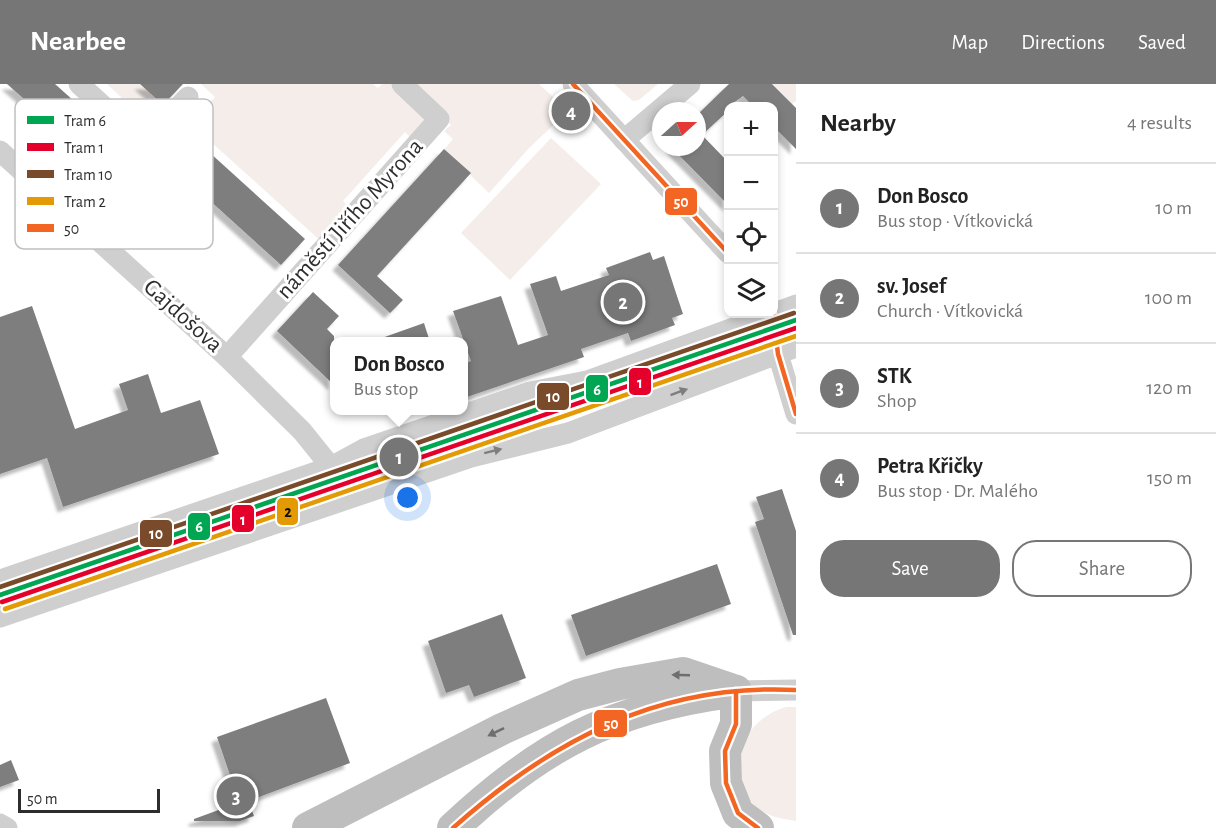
<!DOCTYPE html>
<html lang="en">
<head>
<meta charset="utf-8">
<style>
	body { margin:0; font-family:"Alegreya Sans",sans-serif; background:#f6f6f6; color:#222 }
	.controls { position:absolute; right:18px; top:18px; display:grid; overflow:hidden; border-radius:12px; box-shadow:0 3px 9px #0003 }
	.controls button { width:54px; height:54px; display:grid; place-items:center; padding:0; border:0; border-bottom:2px solid #e0e0e0; background:#fff; color:#222; font:30px sans-serif }
	.compass { position:absolute; left:652px; top:18px; width:54px; height:54px; border-radius:50%; background:#fff; box-shadow:0 3px 9px #0003; rotate:69deg }
	.scale { position:absolute; left:18px; bottom:15px; width:142px; box-sizing:border-box; padding-left:6px; border:3px solid #2d2d2d; border-top:0; font-size:16px; line-height:21px; white-space:nowrap; color:#2d2d2d; -webkit-text-stroke:4px #fff; paint-order:stroke }
	.you { position:absolute; left:408px; top:414px; width:21px; height:21px; margin:-15px; border:4px solid #fff; border-radius:50%; background:#1a73e8; box-shadow:0 0 0 9px #1a73e833 }
	.badge { display:grid; place-items:center; width:39px; height:39px; border-radius:50%; background:#767676; color:#fff; font-size:20px; font-weight:700 }
	.pin { position:absolute; translate:-50% -50%; border:3px solid #fff; box-shadow:0 2px 6px #0006 }
	.popup { position:absolute; left:330px; top:253px; width:138px; height:78px; box-sizing:border-box; display:grid; place-content:center; border-radius:12px; background:#fff; filter:drop-shadow(0 2px 4px #0005); font-size:20px; white-space:nowrap; color:#767676 }
	.popup b { font-size:22px; color:#222 }
	.popup::after { content:''; position:absolute; left:50%; top:100%; margin-left:-12px; border:12px solid transparent; border-top-color:#fff }
	.list { margin:0; padding:0; list-style:none }
	h2 { display:flex; justify-content:space-between; align-items:center; height:78px; margin:0; padding:0 24px; font-size:26px }
	h2 small { font-size:20px; font-weight:400; color:#767676 }
	.list li { display:grid; grid-template-columns:39px 1fr auto; gap:18px; align-items:center; box-sizing:border-box; height:90px; padding:0 24px; border-top:2px solid #e0e0e0 }
	.list b { display:block; font-size:22px; white-space:nowrap }
	.list p { margin:0; font-size:20px; white-space:nowrap; color:#767676 }
	.list em { font-size:20px; font-style:normal; color:#767676 }
	.actions { display:flex; gap:12px; padding:18px 24px }
	.actions a { flex:1; padding:14px 0; border:2px solid #767676; border-radius:24px; text-align:center; font-size:21px; color:#767676 }
	.actions .main { background:#767676; color:#fff }
	.icon { flex:none; width:33px; height:33px; fill:none; stroke:currentColor; stroke-width:2; stroke-linecap:round; stroke-linejoin:round }
	.map { position:relative; flex:none; width:796px; height:744px; overflow:hidden }
	header { display:flex; align-items:center; gap:36px; box-sizing:border-box; height:84px; padding:0 30px; background:#767676; color:#fff }
	header strong { font-size:28px }
	nav { display:flex; gap:33px; margin-inline-start:auto; font-size:21px }
	main { display:flex }
	aside { flex:1; background:#fff }
	.map>svg:first-child { display:block }
</style>
</head>
<body>
<header>
<strong>Nearbee</strong>
<nav><a>Map</a><a>Directions</a><a>Saved</a></nav>
</header>
<main>
<div class="map">
<svg width="796" height="744" viewBox="0 0 796 744">
	<defs>
		<filter id="shadow"><feDropShadow dx="-5.5" dy="5.5" stdDeviation="1.5" flood-color="#0004"/></filter>
	</defs>
	<rect width="100%" height="100%" fill="#fff"/>
	<g fill="#f4edea">
		<polygon points="107,0 140,0 164,22 150,34 134,39 109,18 122,14"/>
		<polygon points="201,0 373,0 378,4 382,0 398,0 426,37 411,54 405,48 343,117 349,124 323,159 191,40 215,13"/>
		<polygon points="411,0 539,0 553,13 563,32 529,64 489,109 444,66 453,55 444,47 451,41"/>
		<polygon points="614,0 658,0 639,16 633,17"/>
		<polygon points="773,0 796,0 796,17 792,20"/>
		<polygon points="551,54 601,100 510,196 461,149"/>
		<path d="M786,623H796V737C784,735 770,733 760,726C718,695 740,636 786,623Z"/>
	</g>
	<g fill="#7e7e7e" filter="url(#shadow)">
		<polygon points="7,0 55,0 74,17 76,15 114,50 93,72 86,65 84,68"/>
		<polygon points="140,0 183,0 163,21"/>
		<polygon points="729,0 772,0 796,24 796,65 774,43 774,22 753,22 743,12 729,22 729,26 702,51 729,79 729,122 671,63 697,63 697,31"/>
		<polygon points="188,49 305,155 281,181 165,76"/>
		<polygon points="444,65 471,89 377,192 403,216 390,229 338,181"/>
		<polygon points="650,168 653,176 664,172 675,206 683,230 672,234 675,241 631,257 628,249 581,265 584,273 464,314 464,280 471,277 453,227 501,212 518,261 548,251 530,200 556,192 561,207 609,191 606,184"/>
		<polygon points="313,208 339,232 327,245 334,252 334,301 277,247"/>
		<polygon points="32,222 75,345 128,326 119,300 148,290 161,329 200,316 219,370 63,423 47,374 0,390 0,233"/>
		<polygon points="424,239 430,258 379,258 379,255"/>
		<polygon points="782,405 796,447 796,551 793,551 755,438 764,435 756,413"/>
		<polygon points="717,480 731,520 586,572 571,531"/>
		<polygon points="502,530 526,594 474,613 469,601 446,609 428,557"/>
		<polygon points="326,614 350,679 248,717 254,732 240,737 194,737 194,735 235,720 229,701 233,700 217,653"/>
		<polygon points="11,676 19,696 0,703 0,681"/>
	</g>
	<g fill="none" stroke-linecap="round" stroke-linejoin="round">
		<g stroke="#cfcfcf" stroke-width="21">
			<polyline points="79,0 123,40 145,49 160,43 188,13"/>
			<polyline points="573,0 728,169"/>
			<polyline points="624,56 690,0"/>
			<polyline points="0,67 227,273 302,347 331,383 343,416"/>
			<polyline points="774,229 796,221"/>
			<polyline points="773,230 778,270 796,330"/>
			<polyline points="227,273 439,35 402,0"/>
			<polyline points="0,496 331,383 364,365 530,308 587,297 772,230"/>
			<polyline points="0,533 471,373 568,349 796,263"/>
			<polyline points="736,607 796,606"/>
			<polyline points="0,740 7,744"/>
		</g>
		<g stroke="#bebebe" stroke-width="32">
			<polyline points="736,607 736,640 725,667 726,699 738,729 758,744"/>
			<polyline points="308,744 502,645 578,611 620,600 683,589 736,607"/>
			<path d="M453,744C541,661 612,624 732,608"/>
		</g>
		<defs>
			<g id="bus-1">
				<polyline points="573,0 728,169"/>
				<polyline points="773,230 778,270 796,330"/>
				<polyline points="736,607 736,640 725,667 726,699 738,729 758,744"/>
				<path d="M453,744C552,656 660,599 796,606"/>
			</g>
		</defs>
		<use href="#bus-1" stroke="#fff" stroke-width="9"/>
		<use href="#bus-1" stroke="#f26522" stroke-width="4.5"/>
		<defs>
			<polyline id="tram-1" points="0,511 796,236"/>
			<polyline id="tram-2" points="2,518 796,244"/>
			<polyline id="tram-3" points="0,503 794,229"/>
			<polyline id="tram-4" points="5,525 796,252"/>
		</defs>
		<use href="#tram-1" stroke="#fff" stroke-width="9"/>
		<use href="#tram-2" stroke="#fff" stroke-width="9"/>
		<use href="#tram-3" stroke="#fff" stroke-width="9"/>
		<use href="#tram-4" stroke="#fff" stroke-width="9"/>
		<use href="#tram-1" stroke="#00a651" stroke-width="4.5"/>
		<use href="#tram-2" stroke="#e4002b" stroke-width="4.5"/>
		<use href="#tram-3" stroke="#7a4b2a" stroke-width="4.5"/>
		<use href="#tram-4" stroke="#e39a04" stroke-width="4.5"/>
	</g>
	<defs><path id="oneway-solid" d="M-6-.8H1V-3.2L6.5 0L1 3.2V.8H-6Z" transform="scale(1.5)"/></defs>
	<g fill="#7e7e7e">
		<use href="#oneway-solid" transform="translate(679 308) rotate(-20)"/>
		<use href="#oneway-solid" transform="translate(493 367) rotate(-14)"/>
	</g>
	<g fill="#6e6e6e">
		<use href="#oneway-solid" transform="translate(681 591) rotate(-178)"/>
		<use href="#oneway-solid" transform="translate(496 648) rotate(154)"/>
	</g>
	<g text-anchor="middle" dominant-baseline="central" stroke-width="6" stroke-linejoin="round" paint-order="stroke">
		<g font-size="24" fill="#2d2d2d" stroke="#fff">
			<text transform="translate(350 135) rotate(-48)">náměstí Jiřího Myrona</text>
			<text transform="translate(183 232) rotate(42)">Gajdošova</text>
		</g>
	</g>
	<rect x="15" y="15" width="198" height="150" rx="9" fill="#fff" stroke="#c0c0c0" stroke-width="1.5"/>
	<rect x="27" y="32" width="27" height="8" fill="#00a651"/>
	<rect x="27" y="59" width="27" height="8" fill="#e4002b"/>
	<rect x="27" y="86" width="27" height="8" fill="#7a4b2a"/>
	<rect x="27" y="113" width="27" height="8" fill="#e39a04"/>
	<rect x="27" y="140" width="27" height="8" fill="#f26522"/>
	<g font-size="16" fill="#2d2d2d">
		<text x="64" y="42">Tram 6</text>
		<text x="64" y="69">Tram 1</text>
		<text x="64" y="96">Tram 10</text>
		<text x="64" y="123">Tram 2</text>
		<text x="64" y="150">50</text>
	</g>
	<g stroke="#fff" stroke-width="2">
		<rect x="664" y="103" width="34" height="29" rx="6" fill="#f26522"/>
		<rect x="628" y="283" width="24" height="29" rx="6" fill="#e4002b"/>
		<rect x="585" y="290" width="24" height="29" rx="6" fill="#00a651"/>
		<rect x="536" y="298" width="34" height="29" rx="6" fill="#7a4b2a"/>
		<rect x="276" y="413" width="23" height="29" rx="6" fill="#e39a04"/>
		<rect x="231" y="420" width="24" height="29" rx="6" fill="#e4002b"/>
		<rect x="187" y="428" width="24" height="29" rx="6" fill="#00a651"/>
		<rect x="139" y="435" width="34" height="29" rx="6" fill="#7a4b2a"/>
		<rect x="593" y="625" width="35" height="29" rx="6" fill="#f26522"/>
	</g>
	<g font-size="16" text-anchor="middle" font-weight="bold" fill="#fff">
		<text x="681" y="123">50</text>
		<text x="640" y="304">1</text>
		<text x="597" y="311">6</text>
		<text x="553" y="318">10</text>
		<text x="243" y="441">1</text>
		<text x="199" y="448">6</text>
		<text x="156" y="455">10</text>
		<text x="611" y="645">50</text>
	</g>
	<g font-size="16" text-anchor="middle" font-weight="bold" fill="#111">
		<text x="288" y="433">2</text>
	</g>
</svg>
<div class="controls">
<button>+</button>
<button>−</button>
<button><svg class="icon" aria-label="locate" viewBox="0 0 24 24"><circle cx="12" cy="12" r="6"/><path d="M12 2v4M12 18v4M2 12h4M18 12h4"/></svg></button>
<button><svg class="icon" aria-label="layers" viewBox="0 0 24 24"><path d="M12 4l9 5-9 5-9-5zM3 14l9 5 9-5"/></svg></button>
</div>
<svg class="compass" viewBox="-18 -18 36 36"><path d="M0-13l5 13h-10z" fill="#e53935"/><path d="M0 13l5-13h-10z" fill="#767676"/></svg>
<div class="scale">50 m</div>
<div class="you"></div>
<div class="pin badge" style="left:399px;top:373px">1</div>
<div class="popup"><b>Don Bosco</b>Bus stop</div>
<div class="pin badge" style="left:623px;top:218px">2</div>
<div class="pin badge" style="left:236px;top:712px">3</div>
<div class="pin badge" style="left:571px;top:27px">4</div>
</div>
<aside>
<h2>Nearby<small>4 results</small></h2>
<ul class="list">
<li><span class="badge">1</span><div><b>Don Bosco</b><p>Bus stop · Vítkovická</p></div><em>10 m</em></li>
<li><span class="badge">2</span><div><b>sv. Josef</b><p>Church · Vítkovická</p></div><em>100 m</em></li>
<li><span class="badge">3</span><div><b>STK</b><p>Shop</p></div><em>120 m</em></li>
<li><span class="badge">4</span><div><b>Petra Křičky</b><p>Bus stop · Dr. Malého</p></div><em>150 m</em></li>
</ul>
<div class="actions"><a class="main">Save</a><a>Share</a></div>
</aside>
</main>
</body>
</html>
